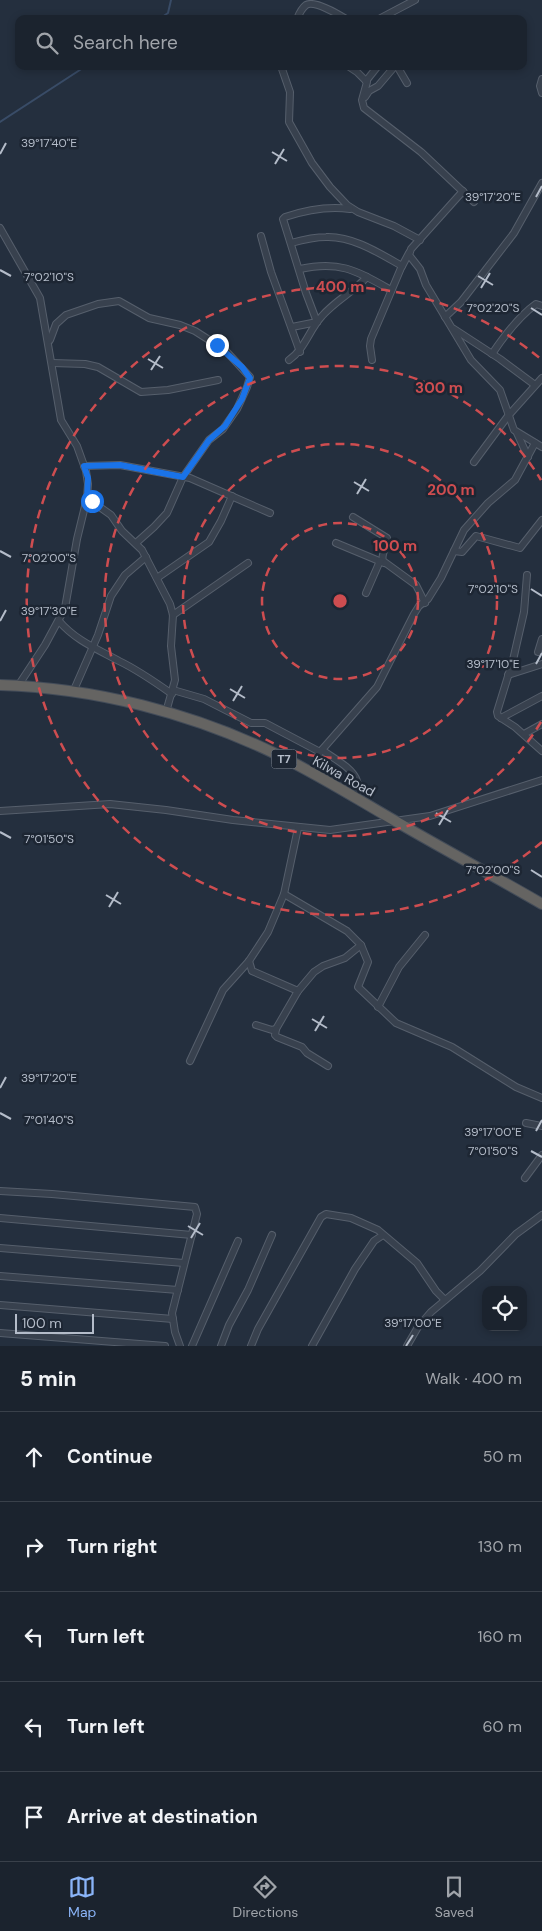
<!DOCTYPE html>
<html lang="en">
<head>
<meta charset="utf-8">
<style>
	body { margin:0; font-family:"DM Sans",sans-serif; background:#242b36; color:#f1f3f6 }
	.controls { position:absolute; right:15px; bottom:15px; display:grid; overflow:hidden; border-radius:10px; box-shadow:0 2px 8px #0003 }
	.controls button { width:45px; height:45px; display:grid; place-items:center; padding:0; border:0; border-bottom:1px solid #39404a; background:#1b232e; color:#f1f3f6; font:25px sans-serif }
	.scale { position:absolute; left:15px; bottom:12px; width:79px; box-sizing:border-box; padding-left:5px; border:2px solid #b4bcc9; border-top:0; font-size:14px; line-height:18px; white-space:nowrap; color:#b4bcc9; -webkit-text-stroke:4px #1d2633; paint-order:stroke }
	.stop { position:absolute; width:15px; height:15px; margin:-11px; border:4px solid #1a73e8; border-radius:50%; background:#fff }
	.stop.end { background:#1a73e8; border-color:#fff; box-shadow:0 1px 5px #0008 }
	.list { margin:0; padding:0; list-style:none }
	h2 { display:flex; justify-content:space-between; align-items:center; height:65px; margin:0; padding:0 20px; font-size:21px }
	h2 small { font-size:16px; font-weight:400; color:#a0a4aa }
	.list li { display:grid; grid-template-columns:32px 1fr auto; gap:15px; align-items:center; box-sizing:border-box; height:90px; padding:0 20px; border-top:1px solid #39404a }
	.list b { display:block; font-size:19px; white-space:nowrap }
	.list em { font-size:16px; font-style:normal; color:#a0a4aa }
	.icon { flex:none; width:28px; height:28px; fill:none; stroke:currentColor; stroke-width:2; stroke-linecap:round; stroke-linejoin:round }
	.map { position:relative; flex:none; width:542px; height:1346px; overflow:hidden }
	.search { position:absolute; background:#1b232e; box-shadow:0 2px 8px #0003; left:15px; right:15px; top:15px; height:55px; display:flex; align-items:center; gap:12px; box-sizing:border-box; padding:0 18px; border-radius:10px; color:#a0a4aa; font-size:19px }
	.sheet { height:515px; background:#1b232e }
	nav { display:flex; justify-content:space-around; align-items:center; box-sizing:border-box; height:70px; border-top:1px solid #39404a; background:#1b232e; font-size:14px; color:#a0a4aa }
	nav a { display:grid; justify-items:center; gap:2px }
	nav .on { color:#8ab4f8 }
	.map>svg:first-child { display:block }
</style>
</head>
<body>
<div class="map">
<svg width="542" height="1346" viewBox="0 0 542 1346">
	<rect width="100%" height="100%" fill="#242f3e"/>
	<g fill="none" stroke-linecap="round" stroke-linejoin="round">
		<g stroke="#394c67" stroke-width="2">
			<polyline points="159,19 168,13 171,0"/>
			<polyline points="0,122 86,66"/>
		</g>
		<defs>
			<g id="minor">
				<path d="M297,19C299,14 302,8 306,5C314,0 338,14 346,19"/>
				<polyline points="379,19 415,0"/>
				<polyline points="281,66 290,92 289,122 312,163 330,187 347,205 358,212 394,226 420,240"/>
				<polyline points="348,66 357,72 367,82 362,100 364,108 421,152 474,202"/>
				<polyline points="397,66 407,83"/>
				<polyline points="542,79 540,86 542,93"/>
				<polyline points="366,81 378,66"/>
				<polyline points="365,97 369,91 378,86 395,66"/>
				<polyline points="463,191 411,249 409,255 420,269 426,285 471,360 500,390 514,430 542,447"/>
				<polyline points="0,228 40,298 61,420 77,446 86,471 88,484 87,498 77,539 65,608 45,645 18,686"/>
				<polyline points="261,236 271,272 300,352"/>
				<path d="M291,243C302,240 314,237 326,237C353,236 379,253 402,266"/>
				<path d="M300,269C340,260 357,271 391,290"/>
				<polyline points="445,317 461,302 514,233 542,183"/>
				<path d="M317,322L306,293L283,219L285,217C306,210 328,206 350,209"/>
				<polyline points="292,327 317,322"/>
				<polyline points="454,329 500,359 535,385"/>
				<polyline points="50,340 56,324 66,315 98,304 119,301 149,318 180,325 195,331 225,350 250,377 247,387 237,409 223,429 209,440 183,477 167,513 154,527 136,543"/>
				<path d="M492,354C504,336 518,317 536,304L542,306"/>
				<path d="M289,360C305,349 309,330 322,316C335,301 353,292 367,277"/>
				<polyline points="372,360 370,346 371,339 401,268 409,253"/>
				<polyline points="52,363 85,364 98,367 141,392 168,390 218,380"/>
				<polyline points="517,433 528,457"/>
				<polyline points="474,462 508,416 542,378"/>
				<polyline points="84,466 120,465 190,478 270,513"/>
				<polyline points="87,498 111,515 122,531 142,550 170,604 173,615 171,646 175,680 166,712"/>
				<path d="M353,517L387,538C389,546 380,553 383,561L416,585L425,603"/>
				<polyline points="336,543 384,563"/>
				<polyline points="454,551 462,552 476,536 520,548 542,520"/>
				<polyline points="527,575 524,612 513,660 497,712 498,716 515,727 542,751"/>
				<polyline points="157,578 209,542 221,521 232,496"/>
				<polyline points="366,593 380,561"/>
				<polyline points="173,615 248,563"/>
				<path d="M59,621C75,640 97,649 119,661C138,670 155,682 172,694"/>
				<polyline points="538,652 542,639"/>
				<polyline points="508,675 542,664"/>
				<polyline points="173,690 204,699 251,723 265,723 320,752"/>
				<polyline points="73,692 98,635 111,596 125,575 146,557"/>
				<polyline points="501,718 542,696"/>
				<polyline points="524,734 542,724"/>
				<path d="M322,750C333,758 353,768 357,781C359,786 357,792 356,797"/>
				<polyline points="311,773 320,752 377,687 414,614 419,606 428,599 441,578 464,530 488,503 515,480 535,443"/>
				<polyline points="0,811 110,804 166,810 233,820 330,830 430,816 542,780"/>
				<polyline points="284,894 347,931 361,945 368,962 358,987 396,1023 452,1047 516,1087 542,1098"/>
				<polyline points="249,961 252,971 298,991"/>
				<polyline points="378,1007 399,967 425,935"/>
				<polyline points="256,1025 272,1030 276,1029 298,991 314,972 323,966 345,958 361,945"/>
				<polyline points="276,1029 275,1035 277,1037 302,1047 307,1053 328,1066"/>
				<polyline points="190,1061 223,990 249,961 268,932 284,894 298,828"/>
				<polyline points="526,1123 542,1126"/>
				<polyline points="525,1178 542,1155"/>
				<polyline points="0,1191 52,1194 195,1207 197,1214 172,1313 175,1332 180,1346"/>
				<polyline points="0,1218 192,1235"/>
				<polyline points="0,1248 184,1263"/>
				<polyline points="0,1276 178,1290"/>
				<polyline points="0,1305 173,1319"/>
				<polyline points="0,1333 165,1346"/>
				<polyline points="192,1346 238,1241"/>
				<polyline points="221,1346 229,1325 248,1290 272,1235"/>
				<polyline points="251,1346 258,1329 321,1217 326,1214 351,1218 378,1230 417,1263 436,1291 445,1300"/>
				<polyline points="312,1346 355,1269 374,1241 383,1235"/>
				<polyline points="407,1346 418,1327 431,1312 480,1271 516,1234 542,1215"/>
			</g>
			<path id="trunk" d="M0,685C95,688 192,713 278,755C319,775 357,799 397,822C445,850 494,876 542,904"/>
		</defs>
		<use href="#minor" stroke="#565f6c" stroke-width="8"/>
		<use href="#trunk" stroke="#434c59" stroke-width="12"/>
		<use href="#minor" stroke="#38414e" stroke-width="6"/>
		<use href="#trunk" stroke="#656462" stroke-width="10"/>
	</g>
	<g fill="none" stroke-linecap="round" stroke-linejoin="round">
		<polyline stroke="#1a73e8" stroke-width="6" points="92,501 87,498 88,478 84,466 120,465 183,477 209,440 225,426 242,399 250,378 242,367 217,345"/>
	</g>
	<path fill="none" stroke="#b4bcc9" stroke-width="2" d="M272,152L287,161M0,154L6,143M275,164L284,149M536,197L542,186M0,270L11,276M478,276L493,285M481,288L490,273M531,308L542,315M148,359L163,368M151,370L160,356M354,482L369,491M357,494L366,479M0,551L11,557M531,589L542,596M0,621L6,610M536,664L542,653M230,689L245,698M233,701L242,686M436,813L451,822M439,825L448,810M0,832L11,838M531,870L542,877M106,895L121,904M109,907L118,892M312,1019L327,1028M315,1031L324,1016M0,1088L6,1077M0,1113L11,1119M536,1131L542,1120M531,1151L542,1157M188,1226L203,1235M191,1238L200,1223M406,1346L413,1335"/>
	<g fill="none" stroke="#ce4d50" stroke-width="2.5" stroke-dasharray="9 6">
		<circle cx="340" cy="601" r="78"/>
		<circle cx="340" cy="601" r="157"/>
		<path d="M541 722A235 235 0 1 1 541 480"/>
		<path d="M542 842A314 314 0 1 1 542 360"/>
	</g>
	<g text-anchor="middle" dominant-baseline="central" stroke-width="5" stroke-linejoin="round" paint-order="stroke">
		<rect fill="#1d2633" stroke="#878f9c" stroke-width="1" x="271.5" y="749.5" width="25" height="19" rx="4"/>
		<g font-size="12" font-weight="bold" fill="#b4bcc9">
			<text x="284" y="759">T7</text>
		</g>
		<g font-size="14" fill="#b4bcc9" stroke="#1d2633">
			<text transform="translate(344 776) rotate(29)">Kilwa Road</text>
		</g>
	</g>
	<g font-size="12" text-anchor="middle" fill="#b4bcc9" stroke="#1d2633" stroke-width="5" stroke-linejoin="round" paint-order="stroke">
		<text x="49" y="147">39°17'40"E</text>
		<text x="493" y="201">39°17'20"E</text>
		<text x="49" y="281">7°02'10"S</text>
		<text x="493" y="312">7°02'20"S</text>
		<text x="49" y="562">7°02'00"S</text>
		<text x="493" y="593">7°02'10"S</text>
		<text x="49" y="615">39°17'30"E</text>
		<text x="493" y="668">39°17'10"E</text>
		<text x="49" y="843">7°01'50"S</text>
		<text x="493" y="874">7°02'00"S</text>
		<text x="49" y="1082">39°17'20"E</text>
		<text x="49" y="1124">7°01'40"S</text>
		<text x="493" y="1136">39°17'00"E</text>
		<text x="493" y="1155">7°01'50"S</text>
		<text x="413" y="1327">39°17'00"E</text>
	</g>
	<circle cx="340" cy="601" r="8" fill="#ce4d50" stroke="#1d2633" stroke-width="2.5"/>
	<g font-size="15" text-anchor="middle" font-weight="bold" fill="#ce4d50" stroke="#1d2633" stroke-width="5" stroke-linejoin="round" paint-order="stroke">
		<text x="340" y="292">400 m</text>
		<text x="439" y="393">300 m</text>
		<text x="451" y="495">200 m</text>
		<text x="395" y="551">100 m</text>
	</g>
</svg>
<div class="controls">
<button><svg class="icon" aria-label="locate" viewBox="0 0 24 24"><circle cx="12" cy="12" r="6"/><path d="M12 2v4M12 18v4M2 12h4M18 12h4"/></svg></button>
</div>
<div class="scale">100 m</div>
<div class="stop" style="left:92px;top:501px"></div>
<div class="stop end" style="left:217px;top:345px"></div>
<div class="search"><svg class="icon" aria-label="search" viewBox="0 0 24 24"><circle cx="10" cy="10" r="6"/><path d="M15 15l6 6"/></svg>Search here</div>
</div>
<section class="sheet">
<h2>5 min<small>Walk · 400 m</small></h2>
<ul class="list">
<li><svg class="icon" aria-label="ahead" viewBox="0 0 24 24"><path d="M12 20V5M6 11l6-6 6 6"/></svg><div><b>Continue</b></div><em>50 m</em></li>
<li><svg class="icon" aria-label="right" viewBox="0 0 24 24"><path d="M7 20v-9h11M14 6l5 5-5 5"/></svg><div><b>Turn right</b></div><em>130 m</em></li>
<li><svg class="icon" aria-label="left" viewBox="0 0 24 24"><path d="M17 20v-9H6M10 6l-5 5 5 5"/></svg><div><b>Turn left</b></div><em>160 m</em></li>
<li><svg class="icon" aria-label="left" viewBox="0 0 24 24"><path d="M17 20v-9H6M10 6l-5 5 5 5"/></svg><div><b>Turn left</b></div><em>60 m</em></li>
<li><svg class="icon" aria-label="arrive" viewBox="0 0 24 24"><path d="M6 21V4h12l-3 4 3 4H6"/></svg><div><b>Arrive at destination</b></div></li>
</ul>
</section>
<nav>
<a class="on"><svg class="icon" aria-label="map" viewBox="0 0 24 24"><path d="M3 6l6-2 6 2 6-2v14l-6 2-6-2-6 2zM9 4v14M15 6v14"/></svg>Map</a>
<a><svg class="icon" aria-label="directions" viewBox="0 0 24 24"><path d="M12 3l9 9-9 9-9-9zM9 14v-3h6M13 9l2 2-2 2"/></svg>Directions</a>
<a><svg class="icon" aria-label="saved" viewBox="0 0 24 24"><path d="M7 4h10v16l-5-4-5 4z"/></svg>Saved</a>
</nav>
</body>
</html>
